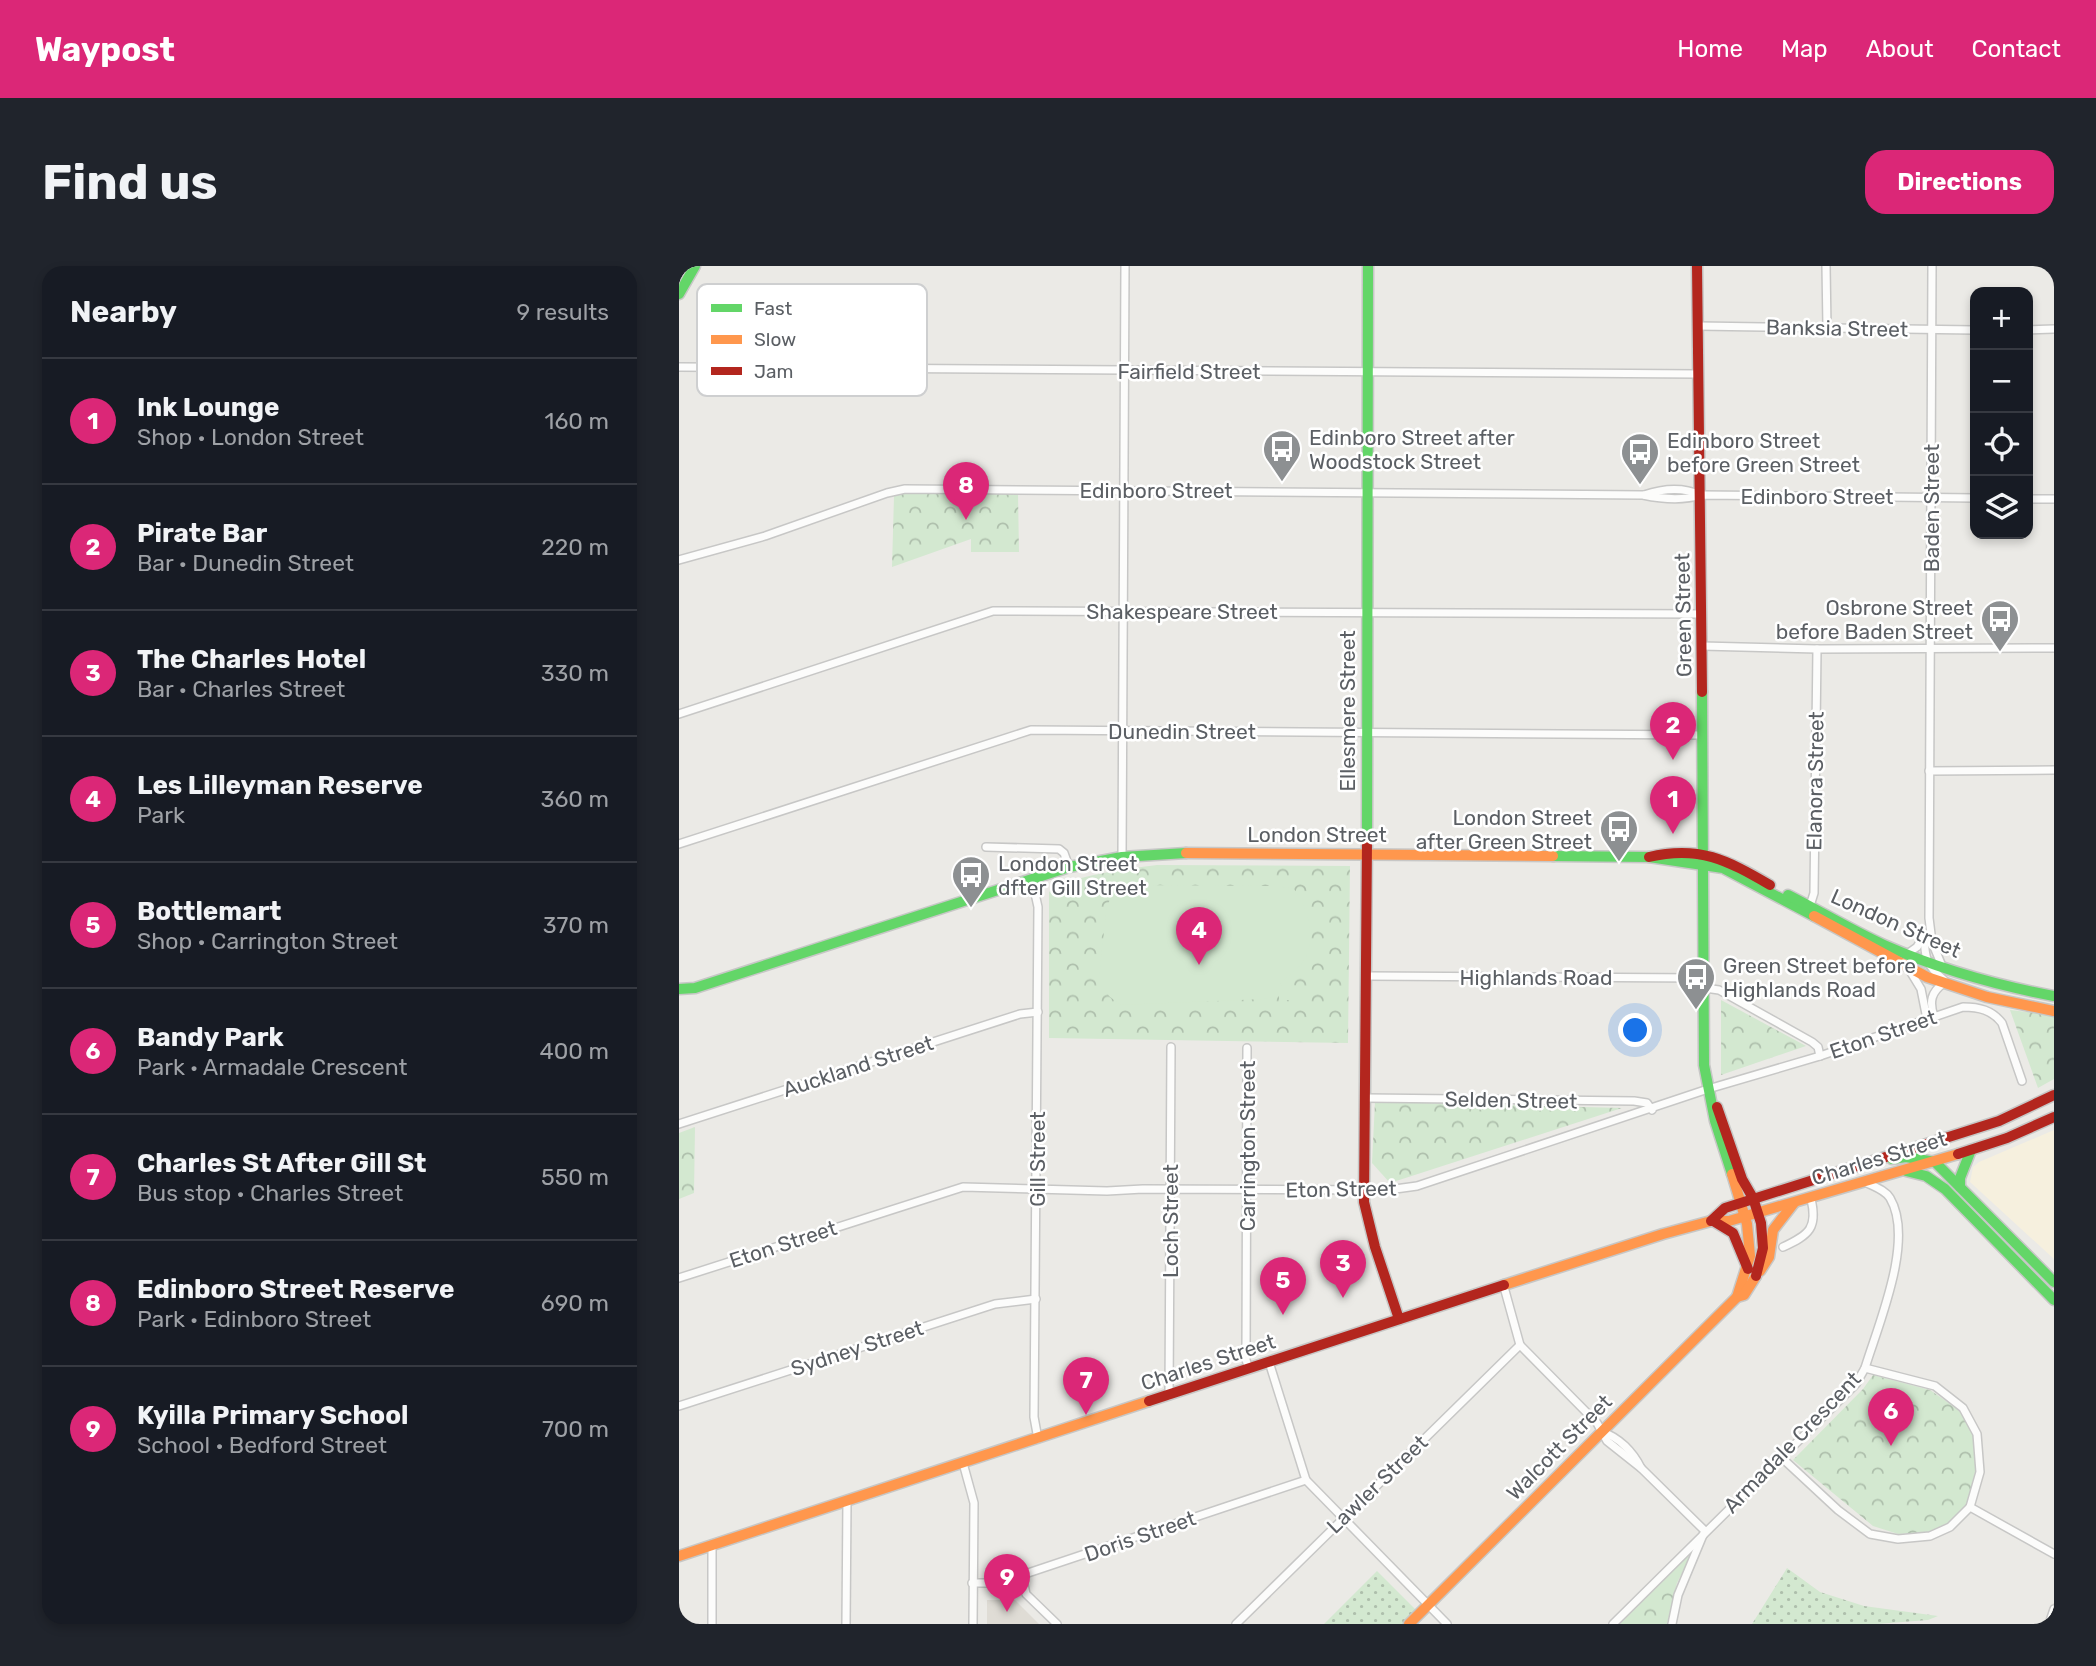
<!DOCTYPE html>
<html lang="en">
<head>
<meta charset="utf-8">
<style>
	body { margin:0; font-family:Rubik,sans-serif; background:#20242c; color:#f1f3f6 }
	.controls { position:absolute; right:21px; top:21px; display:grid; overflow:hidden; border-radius:14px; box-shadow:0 4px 10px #0003 }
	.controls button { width:63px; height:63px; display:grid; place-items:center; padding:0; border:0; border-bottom:2px solid #363941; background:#171b24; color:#f1f3f6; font:35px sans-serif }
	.you { position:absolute; left:957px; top:765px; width:24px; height:24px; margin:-18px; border:5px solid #fff; border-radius:50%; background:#1a73e8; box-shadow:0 0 0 10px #1a73e833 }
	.badge { display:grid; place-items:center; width:46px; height:46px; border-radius:50%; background:#db2777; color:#fff; font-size:23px; font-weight:700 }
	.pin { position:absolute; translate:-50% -58px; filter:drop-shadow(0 2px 4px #0008) }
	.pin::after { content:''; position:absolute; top:37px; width:24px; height:21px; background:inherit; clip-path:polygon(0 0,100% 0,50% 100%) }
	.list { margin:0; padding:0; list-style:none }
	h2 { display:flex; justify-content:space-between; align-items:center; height:91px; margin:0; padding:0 28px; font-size:30px }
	h2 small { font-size:23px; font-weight:400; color:#9ea1a6 }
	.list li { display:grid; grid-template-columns:46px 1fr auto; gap:21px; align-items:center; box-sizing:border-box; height:126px; padding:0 28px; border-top:2px solid #363941 }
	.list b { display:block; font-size:26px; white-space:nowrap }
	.list p { margin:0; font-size:23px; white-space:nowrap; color:#9ea1a6 }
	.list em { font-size:23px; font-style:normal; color:#9ea1a6 }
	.icon { flex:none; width:38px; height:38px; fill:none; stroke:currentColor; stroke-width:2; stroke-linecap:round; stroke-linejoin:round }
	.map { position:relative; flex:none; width:1375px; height:1358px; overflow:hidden; border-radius:21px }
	header { display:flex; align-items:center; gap:42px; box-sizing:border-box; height:98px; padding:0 35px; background:#db2777; color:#fff }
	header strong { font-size:33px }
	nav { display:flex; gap:38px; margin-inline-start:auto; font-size:24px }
	.intro { display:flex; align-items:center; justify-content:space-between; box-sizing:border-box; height:168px; padding:0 42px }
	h1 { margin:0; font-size:49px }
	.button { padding:18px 32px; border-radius:21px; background:#db2777; color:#fff; font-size:24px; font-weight:700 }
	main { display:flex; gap:42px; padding:0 42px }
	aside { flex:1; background:#171b24; border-radius:21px; box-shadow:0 4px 10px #0003 }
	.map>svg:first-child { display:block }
</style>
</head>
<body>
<header>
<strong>Waypost</strong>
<nav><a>Home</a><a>Map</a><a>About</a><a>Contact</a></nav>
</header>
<div class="intro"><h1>Find us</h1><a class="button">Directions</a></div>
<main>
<aside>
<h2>Nearby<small>9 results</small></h2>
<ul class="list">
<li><span class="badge">1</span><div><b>Ink Lounge</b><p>Shop · London Street</p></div><em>160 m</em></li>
<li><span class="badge">2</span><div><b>Pirate Bar</b><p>Bar · Dunedin Street</p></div><em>220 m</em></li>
<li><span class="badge">3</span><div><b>The Charles Hotel</b><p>Bar · Charles Street</p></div><em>330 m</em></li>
<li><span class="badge">4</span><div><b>Les Lilleyman Reserve</b><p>Park</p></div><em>360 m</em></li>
<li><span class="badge">5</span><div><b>Bottlemart</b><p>Shop · Carrington Street</p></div><em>370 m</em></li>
<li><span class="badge">6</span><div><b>Bandy Park</b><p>Park · Armadale Crescent</p></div><em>400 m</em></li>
<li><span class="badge">7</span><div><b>Charles St After Gill St</b><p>Bus stop · Charles Street</p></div><em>550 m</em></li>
<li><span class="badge">8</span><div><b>Edinboro Street Reserve</b><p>Park · Edinboro Street</p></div><em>690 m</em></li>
<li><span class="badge">9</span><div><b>Kyilla Primary School</b><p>School · Bedford Street</p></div><em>700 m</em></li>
</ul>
</aside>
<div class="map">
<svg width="1375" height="1358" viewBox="0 0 1375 1358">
	<defs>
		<pattern id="grass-dots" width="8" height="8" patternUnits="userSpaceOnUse" patternTransform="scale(1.75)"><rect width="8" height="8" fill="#d3e8d0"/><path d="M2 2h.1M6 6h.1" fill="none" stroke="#aebfac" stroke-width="1.8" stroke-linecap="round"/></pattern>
		<pattern id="park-crowns" width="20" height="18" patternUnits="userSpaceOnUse" patternTransform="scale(1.75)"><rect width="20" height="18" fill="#d3e8d0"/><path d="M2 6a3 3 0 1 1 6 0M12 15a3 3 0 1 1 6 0" fill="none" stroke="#aebfac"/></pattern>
	</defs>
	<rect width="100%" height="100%" fill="#ebeae6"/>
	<polygon fill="#f6f0de" points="1375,864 1375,993 1291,916 1294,901 1300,896"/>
	<polygon fill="#dfdcd5" points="308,1334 336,1334 360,1358 308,1358"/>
	<g fill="url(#grass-dots)">
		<polygon points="1108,1302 1141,1326 1185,1340 1259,1350 1249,1354 1198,1358 1073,1358"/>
		<polygon points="698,1305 739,1346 727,1358 645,1358"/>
	</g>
	<g fill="url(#park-crowns)">
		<polygon points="231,226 339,227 340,286 292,286 292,273 213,301 215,230"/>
		<path d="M478,599L671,600L669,777L370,772V626C392,609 449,603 478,599Z"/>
		<polygon points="1042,734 1127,780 1042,809"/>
		<polygon points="1331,744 1375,749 1375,813 1359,822"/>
		<polygon points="696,836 703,836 943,842 711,917 693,897"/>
		<polygon points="16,861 15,927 0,933 0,867"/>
		<polygon points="1194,1109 1251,1124 1280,1144 1295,1167 1297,1202 1289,1237 1272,1257 1251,1266 1219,1268 1194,1260 1114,1194 1184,1123"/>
		<polygon points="1008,1289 1011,1291 998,1317 988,1358 941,1358"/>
	</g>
	<path fill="#d3e8d0" d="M451,619L599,620L615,623C629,643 639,673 624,696C617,705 607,711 600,719L630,720V734H600V720L595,730L585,733L441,739L430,730L420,710L428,640L435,625Z"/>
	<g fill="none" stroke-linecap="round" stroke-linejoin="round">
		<defs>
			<g id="street">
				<polyline points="1147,0 1148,61"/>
				<polyline points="1253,0 1250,652 1253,676 1263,700"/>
				<polyline points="1019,60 1296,64"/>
				<polyline points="1349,64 1375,63"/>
				<polyline points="0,101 1019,108"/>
				<path d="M965,229C983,223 1004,221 1021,229"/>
				<polyline points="1349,233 1375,233"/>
				<path d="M0,294L86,270L208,227L226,223L964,229C983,233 1003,235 1022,229L1296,232"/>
				<polyline points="1023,380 1138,383 1375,382"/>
				<polyline points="0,448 314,345 1023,348"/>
				<polyline points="1250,505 1375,504"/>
				<polyline points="0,578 352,464 1024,469"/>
				<polyline points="307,581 380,583 385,587 390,601"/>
				<polyline points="443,591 446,0"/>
				<polyline points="353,614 359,641 355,1151 359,1173"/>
				<polyline points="1130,643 1135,627 1138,383"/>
				<path d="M1245,670C1246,693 1247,699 1265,714"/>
				<polyline points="1228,688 1238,681 1245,670"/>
				<polyline points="1231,705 1242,723 1248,753"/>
				<polyline points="688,710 1026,712"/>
				<polyline points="1026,722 1040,724 1133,776 1139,781 1141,790"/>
				<path d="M1255,750C1250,736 1252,726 1265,717"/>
				<polyline points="568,782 567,1094 570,1103"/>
				<polyline points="687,832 955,835 968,837 973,844"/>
				<polyline points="0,858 341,748 359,746"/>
				<path d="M1104,981C1130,969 1139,962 1132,933"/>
				<path d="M0,1012L284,921L428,925L464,923L709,924L738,920L1029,823L1141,790L1284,741C1300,741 1313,744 1323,757L1343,815"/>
				<polyline points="825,1021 841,1079 918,1157 928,1175 962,1202 1026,1265"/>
				<polyline points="590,1096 627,1214 768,1358"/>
				<polyline points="490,1130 492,781"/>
				<polyline points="0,1140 316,1038 357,1033"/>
				<path d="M923,1166C940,1171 954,1186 962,1202"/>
				<polyline points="1103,1192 1159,1244 1191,1268 1219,1273 1251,1270 1271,1261 1291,1241 1301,1206 1298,1168 1284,1142 1256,1120 1186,1102"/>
				<polyline points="284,1197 295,1237 294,1358"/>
				<polyline points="1291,1241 1375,1288"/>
				<polyline points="343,1309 347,1328 378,1358"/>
				<polyline points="293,1317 314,1317 343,1309 627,1214"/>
				<polyline points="33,1358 33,1280"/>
				<polyline points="167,1358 168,1235"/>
				<polyline points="557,1358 841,1079"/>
				<path d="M934,1358L1177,1118L1186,1102C1199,1059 1236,974 1211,932C1206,924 1196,921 1188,917"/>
				<polyline points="993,1358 999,1329 1024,1269"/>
				<polyline points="1370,1358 1375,1343"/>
			</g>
			<g id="fast">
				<polyline points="0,28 16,0"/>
				<polyline points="1023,426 1025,799 1036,855 1053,908"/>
				<polyline points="688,575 689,0"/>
				<polyline points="874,590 970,591 1044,602 1135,650"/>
				<path d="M1109,629C1141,645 1172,664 1205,679C1260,703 1316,719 1375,730"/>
				<polyline points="0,723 16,722 390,601 443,591 507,587"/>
				<polyline points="1213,893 1227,891 1256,896 1375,1016"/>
				<polyline points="1227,905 1247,910 1266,923 1375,1034"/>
				<polyline points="1281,921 1281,912 1292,884"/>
			</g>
			<g id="slow">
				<polyline points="507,587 874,590"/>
				<polyline points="1135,650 1248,711 1308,731 1375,745"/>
				<polyline points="1053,908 1068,958 1071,990 1058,1031"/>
				<polyline points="1081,1005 1090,991 1094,964 1115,937"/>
				<polyline points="825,1019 984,968 1032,955 1050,955 1279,888"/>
				<polyline points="0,1290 470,1135"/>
				<polyline points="730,1358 1058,1031 1065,1029 1077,1010"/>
			</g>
			<g id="jam">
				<polyline points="1018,0 1023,426"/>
				<polyline points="688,575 685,936 696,981 720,1053"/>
				<path d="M970,591C1020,579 1048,594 1091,619"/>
				<polyline points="1038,841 1063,913 1074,932 1082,957 1084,982 1077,1010"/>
				<polyline points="1279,888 1328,872 1375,851"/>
				<polyline points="1032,955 1046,942 1320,855 1375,829"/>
				<polyline points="1036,956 1054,967 1069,1003"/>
				<polyline points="470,1135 825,1019"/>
			</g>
		</defs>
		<use href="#street" stroke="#c7c7c6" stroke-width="10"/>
		<use href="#fast" stroke="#c7c7c6" stroke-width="13"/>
		<use href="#slow" stroke="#c7c7c6" stroke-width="13"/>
		<use href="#jam" stroke="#c7c7c6" stroke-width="13"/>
		<use href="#street" stroke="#fcfcfb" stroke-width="7"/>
		<use href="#fast" stroke="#63d668" stroke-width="10"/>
		<use href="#slow" stroke="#ff974d" stroke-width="10"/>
		<use href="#jam" stroke="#b3261e" stroke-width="10"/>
	</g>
	<defs>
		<symbol id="bus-pin" viewBox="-11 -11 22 30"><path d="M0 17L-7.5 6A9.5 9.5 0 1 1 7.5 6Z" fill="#8d9092" stroke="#fff"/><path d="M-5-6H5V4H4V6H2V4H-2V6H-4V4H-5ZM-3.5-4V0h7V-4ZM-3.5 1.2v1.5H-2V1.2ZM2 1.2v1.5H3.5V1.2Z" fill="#fff"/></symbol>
	</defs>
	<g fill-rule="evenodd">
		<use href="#bus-pin" x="581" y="161" width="44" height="60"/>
		<use href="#bus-pin" x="939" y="164" width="44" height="60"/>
		<use href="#bus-pin" x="1299" y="331" width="44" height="60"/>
		<use href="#bus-pin" x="918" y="541" width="44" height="60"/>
		<use href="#bus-pin" x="270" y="587" width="44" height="60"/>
		<use href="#bus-pin" x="995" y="689" width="44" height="60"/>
	</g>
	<g text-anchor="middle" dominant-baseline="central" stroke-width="5" stroke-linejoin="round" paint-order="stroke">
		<g font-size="21" fill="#5b5f64" stroke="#fff">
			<text transform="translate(1158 62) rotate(1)">Banksia Street</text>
			<text x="510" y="105">Fairfield Street</text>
			<text x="477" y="224">Edinboro Street</text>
			<text x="1138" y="230">Edinboro Street</text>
			<text transform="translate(1252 242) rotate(-90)">Baden Street</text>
			<text x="503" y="345">Shakespeare Street</text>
			<text transform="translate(1004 349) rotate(-91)">Green Street</text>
			<text transform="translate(668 445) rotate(-90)">Ellesmere Street</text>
			<text x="503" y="465">Dunedin Street</text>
			<text transform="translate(1136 515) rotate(-89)">Elanora Street</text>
			<text x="638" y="568">London Street</text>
			<text transform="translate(1217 657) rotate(24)">London Street</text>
			<text x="857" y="711">Highlands Road</text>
			<text transform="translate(1204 768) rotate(-19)">Eton Street</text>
			<text transform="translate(179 800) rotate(-18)">Auckland Street</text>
			<text transform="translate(832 834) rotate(1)">Selden Street</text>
			<text transform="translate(568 880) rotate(-90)">Carrington Street</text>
			<text transform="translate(1200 892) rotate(-17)">Charles Street</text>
			<text transform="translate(358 893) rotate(-90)">Gill Street</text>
			<text transform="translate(662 923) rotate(-1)">Eton Street</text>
			<text transform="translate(491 955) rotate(-90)">Loch Street</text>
			<text transform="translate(104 978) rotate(-18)">Eton Street</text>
			<text transform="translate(178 1082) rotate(-18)">Sydney Street</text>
			<text transform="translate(529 1096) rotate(-18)">Charles Street</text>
			<text transform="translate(1113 1176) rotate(-46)">Armadale Crescent</text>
			<text transform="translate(880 1181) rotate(-45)">Walcott Street</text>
			<text transform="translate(698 1218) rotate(-44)">Lawler Street</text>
			<text transform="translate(461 1270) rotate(-19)">Doris Street</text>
		</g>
		<g font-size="21" fill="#5b5f64" stroke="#fff" text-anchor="start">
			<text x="630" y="171">Edinboro Street after<tspan x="630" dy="24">Woodstock Street</tspan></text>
			<text x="988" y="174">Edinboro Street<tspan x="988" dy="24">before Green Street</tspan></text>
			<text x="1294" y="341" text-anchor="end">Osbrone Street<tspan x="1294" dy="24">before Baden Street</tspan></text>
			<text x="913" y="551" text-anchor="end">London Street<tspan x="913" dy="24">after Green Street</tspan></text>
			<text x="319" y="597">London Street<tspan x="319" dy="24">dfter Gill Street</tspan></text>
			<text x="1044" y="699">Green Street before<tspan x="1044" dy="24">Highlands Road</tspan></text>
		</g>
	</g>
	<rect x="18" y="18" width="230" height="112" rx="10" fill="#fff" stroke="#cecfd0" stroke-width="2"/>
	<rect x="32" y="38" width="31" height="8" fill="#63d668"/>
	<rect x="32" y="69" width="31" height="9" fill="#ff974d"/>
	<rect x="32" y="101" width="31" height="8" fill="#b3261e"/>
	<g font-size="19" fill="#5b5f64">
		<text x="75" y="49">Fast</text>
		<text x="75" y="80">Slow</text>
		<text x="75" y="112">Jam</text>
	</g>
</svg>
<div class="controls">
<button>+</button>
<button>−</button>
<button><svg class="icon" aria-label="locate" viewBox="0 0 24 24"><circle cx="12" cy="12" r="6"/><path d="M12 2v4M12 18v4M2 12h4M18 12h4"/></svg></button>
<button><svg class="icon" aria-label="layers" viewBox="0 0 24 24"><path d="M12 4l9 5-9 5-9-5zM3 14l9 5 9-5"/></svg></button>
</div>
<div class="you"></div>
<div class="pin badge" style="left:994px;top:568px">1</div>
<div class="pin badge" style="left:994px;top:494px">2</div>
<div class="pin badge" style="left:664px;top:1032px">3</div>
<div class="pin badge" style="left:520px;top:699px">4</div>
<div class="pin badge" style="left:604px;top:1049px">5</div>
<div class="pin badge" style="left:1212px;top:1180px">6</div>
<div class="pin badge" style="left:407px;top:1149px">7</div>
<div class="pin badge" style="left:287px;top:254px">8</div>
<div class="pin badge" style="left:328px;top:1346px">9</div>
</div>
</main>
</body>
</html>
